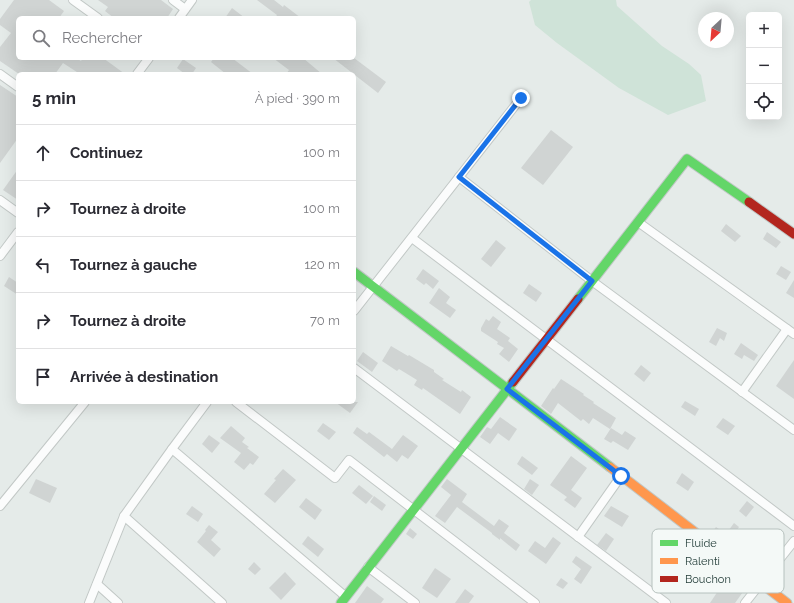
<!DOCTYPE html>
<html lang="fr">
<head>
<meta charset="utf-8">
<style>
	body { margin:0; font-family:Raleway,sans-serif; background:#f7f7f7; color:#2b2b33 }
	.controls { position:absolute; right:12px; top:12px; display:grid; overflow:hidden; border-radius:6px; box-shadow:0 4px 16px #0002 }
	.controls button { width:36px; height:36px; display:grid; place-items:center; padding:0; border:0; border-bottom:1px solid #e1e1e2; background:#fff; color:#2b2b33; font:20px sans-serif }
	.compass { position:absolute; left:698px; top:12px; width:36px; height:36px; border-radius:50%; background:#fff; box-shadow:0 4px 16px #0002; rotate:206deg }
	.stop { position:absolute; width:12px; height:12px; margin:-9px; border:3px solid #1a73e8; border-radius:50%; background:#fff }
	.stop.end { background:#1a73e8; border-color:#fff; box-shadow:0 1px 4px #0008 }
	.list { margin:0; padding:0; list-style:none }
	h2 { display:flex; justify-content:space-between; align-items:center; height:52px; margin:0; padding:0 16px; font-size:17px }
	h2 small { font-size:13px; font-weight:400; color:#7c7c81 }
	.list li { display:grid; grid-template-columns:26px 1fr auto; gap:12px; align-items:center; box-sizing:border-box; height:56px; padding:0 16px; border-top:1px solid #e1e1e2 }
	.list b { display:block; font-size:15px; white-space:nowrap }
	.list em { font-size:13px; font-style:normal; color:#7c7c81 }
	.icon { flex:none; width:22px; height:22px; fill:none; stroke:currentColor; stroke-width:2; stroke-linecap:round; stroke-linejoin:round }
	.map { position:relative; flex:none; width:794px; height:603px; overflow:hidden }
	.search { position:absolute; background:#fff; box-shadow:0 4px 16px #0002; left:16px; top:16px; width:340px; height:44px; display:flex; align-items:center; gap:10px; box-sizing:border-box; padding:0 14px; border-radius:6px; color:#7c7c81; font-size:15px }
	.panel { position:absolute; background:#fff; box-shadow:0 4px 16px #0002; left:16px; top:72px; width:340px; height:332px; border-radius:6px }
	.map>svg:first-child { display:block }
</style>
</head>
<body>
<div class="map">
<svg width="794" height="603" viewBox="0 0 794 603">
	<rect width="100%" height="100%" fill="#e5ebe9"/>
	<polygon fill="#cfe3d8" points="531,0 616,0 617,6 662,46 689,64 701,75 706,101 668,115 619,88 557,43 535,25 529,2"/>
	<g fill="#d0d4d3">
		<polygon points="14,0 49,0 64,11 59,18 18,18 18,58 76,58 81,61 83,58 103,58 125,74 80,74 63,63 55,74 19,74 0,61 0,47 11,33 0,25 0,19"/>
		<polygon points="98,0 161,0 173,9 167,18 114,18 105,11 108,7"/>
		<polygon points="257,0 274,0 283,7 284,5 301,18 275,18 277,15"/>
		<polygon points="232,8 245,18 225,18"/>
		<polygon points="214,58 232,58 253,74 226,74 211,62"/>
		<polygon points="273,58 303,58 322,74 286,74 289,70"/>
		<polygon points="333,58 354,58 386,82 378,93"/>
		<polygon points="183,59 196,68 192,74 185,74 177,68"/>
		<polygon points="0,85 18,97 18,138 0,163"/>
		<polygon points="551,130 573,147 543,185 521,168"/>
		<polygon points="18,169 18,200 3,190"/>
		<polygon points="726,224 741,236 735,242 721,231"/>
		<polygon points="767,232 781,242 776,248 763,239"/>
		<polygon points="496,240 506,248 491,267 481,259"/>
		<polygon points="781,266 791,272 786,280 776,274"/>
		<polygon points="423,269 439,281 433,289 426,283 424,285 416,279"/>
		<polygon points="9,277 18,283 18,295 4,286"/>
		<polygon points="794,280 794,298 786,293"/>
		<polygon points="529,284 542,293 536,302 523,293"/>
		<polygon points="439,288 450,297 446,303 456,310 450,318 429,303"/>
		<polygon points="493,316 501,322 497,329 510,338 508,341 518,349 509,362 499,354 504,348 497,344 498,342 481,331 481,328 486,319 489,321"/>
		<polygon points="717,328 727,333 724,341 720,338 716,346 709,342"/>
		<polygon points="741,343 758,355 754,361 744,355 742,359 734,354"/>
		<polygon points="391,346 408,356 409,355 434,370 434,372 444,379 442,380 461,392 462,390 471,397 460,414 423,388 422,390 414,385 417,380 399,369 397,371 382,361"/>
		<polygon points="363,352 378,363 372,372 357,361"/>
		<polygon points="794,360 794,399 776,386"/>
		<polygon points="641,365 651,373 644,382 634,374"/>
		<polygon points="561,379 584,394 583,395 594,402 593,403 616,418 610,429 593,418 589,424 583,419 581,421 558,403 551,414 541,406 553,388 554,389"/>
		<polygon points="685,401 699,409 695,416 681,407"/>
		<polygon points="335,402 358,402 350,413"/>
		<polygon points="500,417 517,429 509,441 498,433 490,444 480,437 487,427 491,429"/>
		<polygon points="723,418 735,426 728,435 716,427"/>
		<polygon points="323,423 336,432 329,440 317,431"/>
		<polygon points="231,426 245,438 242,442 249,447 247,448 259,457 253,465 250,463 244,470 234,462 241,453 220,438"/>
		<polygon points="357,427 367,434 369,432 392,449 403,435 418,446 408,459 402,455 397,462 387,454 384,457 353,433"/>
		<polygon points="611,428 622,435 625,431 636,438 628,450 613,441 611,443 604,439"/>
		<polygon points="209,435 220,443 212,453 202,444"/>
		<polygon points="522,456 538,468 532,475 517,464"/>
		<polygon points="571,456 587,468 571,490 582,498 575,508 564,500 567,497 550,485"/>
		<polygon points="283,469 296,480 275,503 264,494 276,480 274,479"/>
		<polygon points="682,473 694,482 688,491 676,483"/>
		<polygon points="36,479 57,488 50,503 29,493"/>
		<polygon points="447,479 467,494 462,502 494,526 499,519 509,526 504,533 520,545 516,551 500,538 500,540 492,534 492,533 457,507 445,523 435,516 451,495 441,487"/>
		<polygon points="530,479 539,485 532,495 524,489"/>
		<polygon points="359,485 373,496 366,504 352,493"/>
		<polygon points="374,496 386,505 382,511 370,502"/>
		<polygon points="306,498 322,510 315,520 299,507"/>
		<polygon points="747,501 754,507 746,517 739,511"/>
		<polygon points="192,506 203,514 198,522 186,514"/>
		<polygon points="611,506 629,516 622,527 604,516"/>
		<polygon points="734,523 739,527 726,546 710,535 716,527 726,534"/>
		<polygon points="209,525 218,532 211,540 221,549 214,557 197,542 206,531 205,530"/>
		<polygon points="410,528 417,534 413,539 406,534"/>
		<polygon points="606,533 614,539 606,551 597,545"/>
		<polygon points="308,536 324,549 318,557 302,544"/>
		<polygon points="553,537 561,543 546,564 528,551 535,541 545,548"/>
		<polygon points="576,556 592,567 581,584 574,579 581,569 572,562"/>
		<polygon points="254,562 261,569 255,575 248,569"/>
		<polygon points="435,568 451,579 437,598 422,588"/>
		<polygon points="285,572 296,584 281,600 269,588"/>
		<polygon points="730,573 748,585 735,603 710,603"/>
		<polygon points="561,578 568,583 563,589 556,585"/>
		<polygon points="367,586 384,599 381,603 355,603"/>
		<polygon points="465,589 474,596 469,603 455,603"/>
	</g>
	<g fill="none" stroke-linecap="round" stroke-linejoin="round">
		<defs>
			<g id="street">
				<polyline points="73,0 98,18"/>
				<polyline points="173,0 185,9"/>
				<polyline points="179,18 192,0"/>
				<polyline points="0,74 18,87"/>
				<polyline points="137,74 149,58"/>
				<polyline points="459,177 592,281 794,430"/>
				<polyline points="0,200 18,213"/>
				<polyline points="638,222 794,334"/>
				<polyline points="412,238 794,526"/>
				<polyline points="0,256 18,232"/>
				<polyline points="354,311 521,98"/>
				<polyline points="354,368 666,603"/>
				<polyline points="742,392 787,329"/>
				<polyline points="236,402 335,478 349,460 535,603"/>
				<polyline points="172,449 345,596"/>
				<polyline points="0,506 85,402"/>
				<polyline points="124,516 222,603"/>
				<polyline points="578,537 621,476"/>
				<polyline points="368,567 415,603"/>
				<polyline points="97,584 118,603"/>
				<polyline points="89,603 124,516 172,449 207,402"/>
				<polyline points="745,603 794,541"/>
			</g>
			<g id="fast">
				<polyline points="354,272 610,467"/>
				<polyline points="578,299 687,159 749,202"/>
				<polyline points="341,603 513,382"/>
			</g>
			<polyline id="slow" points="610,467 787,603"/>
			<g id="jam">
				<polyline points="749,202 794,234"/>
				<polyline points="513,382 578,299"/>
			</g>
		</defs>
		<use href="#street" stroke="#c2c8c6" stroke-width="10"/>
		<use href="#fast" stroke="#c1c8c6" stroke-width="11"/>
		<use href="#slow" stroke="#c1c8c6" stroke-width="11"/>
		<use href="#jam" stroke="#c1c8c6" stroke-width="11"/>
		<use href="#street" stroke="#fbfcfc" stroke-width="8"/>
		<use href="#fast" stroke="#63d668" stroke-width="9"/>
		<use href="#slow" stroke="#ff974d" stroke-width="9"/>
		<use href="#jam" stroke="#b3261e" stroke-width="9"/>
	</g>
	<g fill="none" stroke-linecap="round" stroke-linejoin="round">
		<polyline stroke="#1a73e8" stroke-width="5" points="521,98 459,177 592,281 507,389 621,476"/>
	</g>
	<rect x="652" y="529" width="132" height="64" rx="6" fill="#f4f9f7" stroke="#b6c1be" stroke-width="1"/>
	<rect x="660" y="540" width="18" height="6" fill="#63d668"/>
	<rect x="660" y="558" width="18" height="6" fill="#ff974d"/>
	<rect x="660" y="576" width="18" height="6" fill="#b3261e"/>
	<g font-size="11" fill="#243e3a">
		<text x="685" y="547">Fluide</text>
		<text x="685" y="565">Ralenti</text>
		<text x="685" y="583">Bouchon</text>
	</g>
</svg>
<div class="controls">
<button>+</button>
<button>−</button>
<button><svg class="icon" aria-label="locate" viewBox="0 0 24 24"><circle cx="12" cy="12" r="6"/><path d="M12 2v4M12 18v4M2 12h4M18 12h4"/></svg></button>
</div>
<svg class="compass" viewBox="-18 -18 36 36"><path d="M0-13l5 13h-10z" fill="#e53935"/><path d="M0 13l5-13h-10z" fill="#7c7c81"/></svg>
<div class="stop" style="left:621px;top:476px"></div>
<div class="stop end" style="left:521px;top:98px"></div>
<div class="search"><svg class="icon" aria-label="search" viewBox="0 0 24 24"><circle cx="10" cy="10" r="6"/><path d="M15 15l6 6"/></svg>Rechercher</div>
<section class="panel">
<h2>5 min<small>À pied · 390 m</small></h2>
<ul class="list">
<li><svg class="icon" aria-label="ahead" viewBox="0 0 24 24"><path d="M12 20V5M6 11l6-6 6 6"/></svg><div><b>Continuez</b></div><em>100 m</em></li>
<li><svg class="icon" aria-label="right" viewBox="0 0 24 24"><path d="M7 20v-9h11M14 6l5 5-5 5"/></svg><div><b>Tournez à droite</b></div><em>100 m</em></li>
<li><svg class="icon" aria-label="left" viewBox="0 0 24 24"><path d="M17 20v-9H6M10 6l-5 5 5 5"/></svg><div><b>Tournez à gauche</b></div><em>120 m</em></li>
<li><svg class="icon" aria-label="right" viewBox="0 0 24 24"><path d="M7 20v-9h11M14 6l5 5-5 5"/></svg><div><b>Tournez à droite</b></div><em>70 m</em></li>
<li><svg class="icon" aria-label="arrive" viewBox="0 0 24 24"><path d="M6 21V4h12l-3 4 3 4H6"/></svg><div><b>Arrivée à destination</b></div></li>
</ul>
</section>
</div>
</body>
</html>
